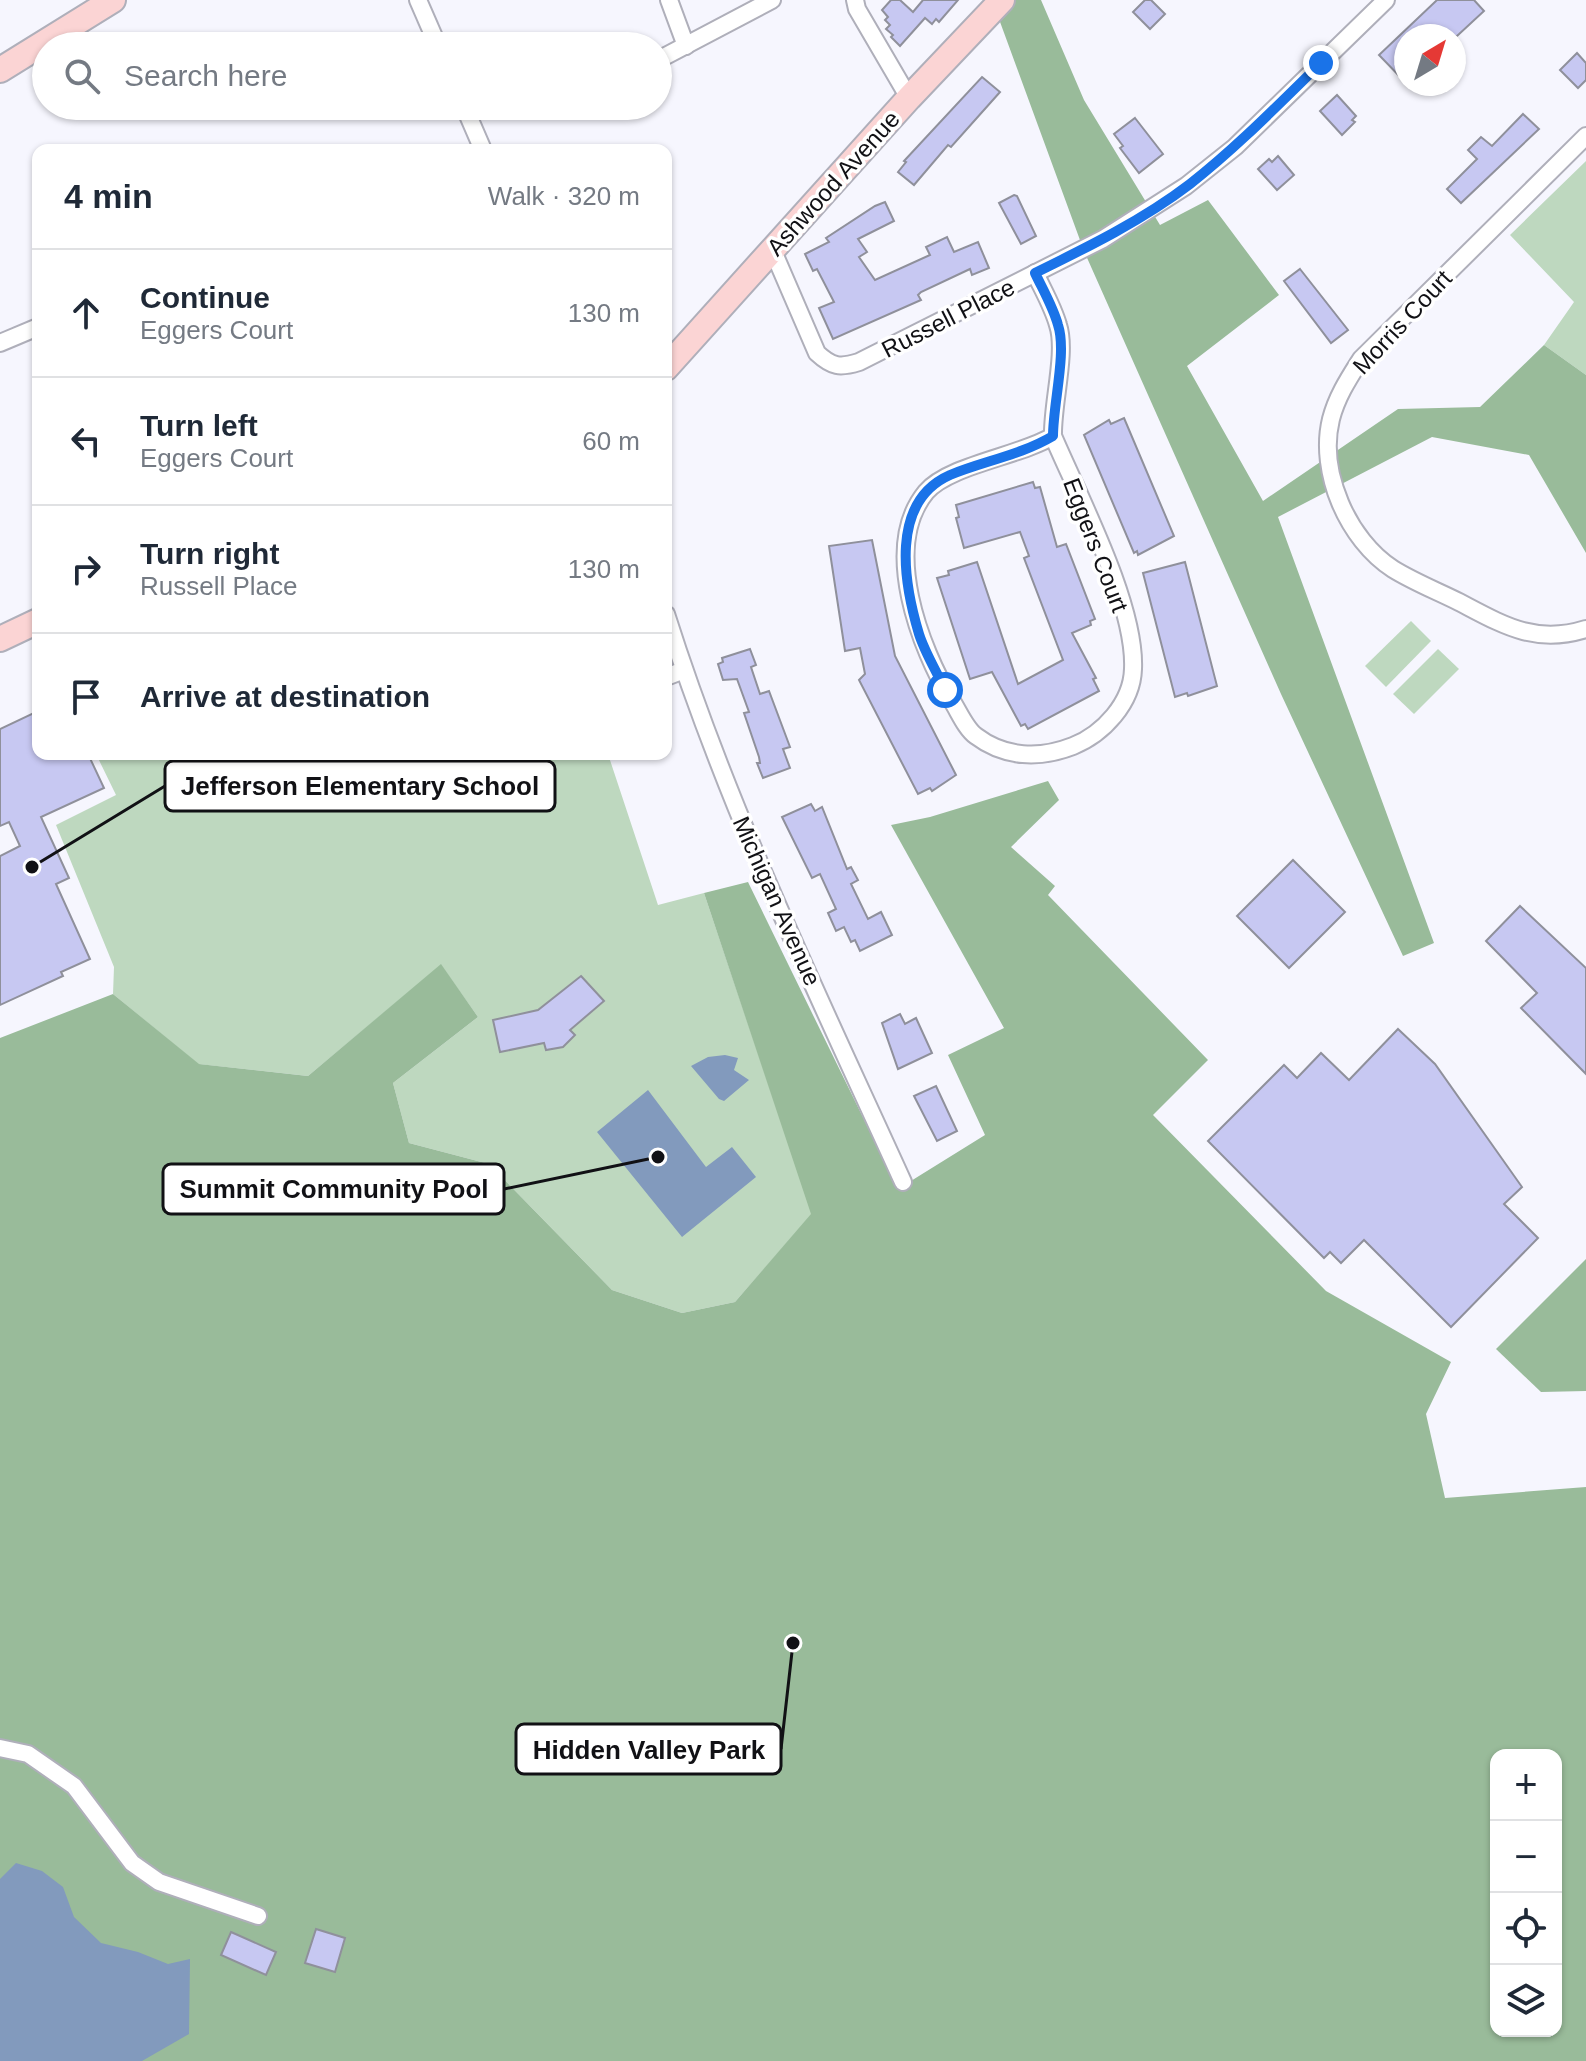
<!DOCTYPE html>
<html lang="en">
<head>
<meta charset="utf-8">
<style>
	body { margin:0; font-family:Arial,sans-serif; background:#f6f6f7; color:#1f2937 }
	.controls { position:absolute; right:24px; bottom:24px; display:grid; overflow:hidden; border-radius:16px; box-shadow:0 2px 6px #0004 }
	.controls button { width:72px; height:72px; display:grid; place-items:center; padding:0; border:0; border-bottom:2px solid #e0e1e3; background:#fff; color:#1f2937; font:40px sans-serif }
	.compass { position:absolute; left:1394px; top:24px; width:72px; height:72px; border-radius:50%; background:#fff; box-shadow:0 2px 6px #0004; rotate:38deg }
	.stop { position:absolute; width:24px; height:24px; margin:-18px; border:6px solid #1a73e8; border-radius:50%; background:#fff }
	.stop.end { background:#1a73e8; border-color:#fff; box-shadow:0 2px 8px #0008 }
	.list { margin:0; padding:0; list-style:none }
	h2 { display:flex; justify-content:space-between; align-items:center; height:104px; margin:0; padding:0 32px; font-size:34px }
	h2 small { font-size:26px; font-weight:400; color:#747a83 }
	.list li { display:grid; grid-template-columns:52px 1fr auto; gap:24px; align-items:center; box-sizing:border-box; height:128px; padding:0 32px; border-top:2px solid #e0e1e3 }
	.list b { display:block; font-size:30px; white-space:nowrap }
	.list p { margin:0; font-size:26px; white-space:nowrap; color:#747a83 }
	.list em { font-size:26px; font-style:normal; color:#747a83 }
	.icon { flex:none; width:44px; height:44px; fill:none; stroke:currentColor; stroke-width:2; stroke-linecap:round; stroke-linejoin:round }
	.map { position:relative; flex:none; width:1586px; height:2061px; overflow:hidden }
	.search { position:absolute; background:#fff; box-shadow:0 2px 6px #0004; left:32px; top:32px; width:640px; height:88px; display:flex; align-items:center; gap:20px; box-sizing:border-box; padding:0 28px; border-radius:44px; color:#747a83; font-size:30px }
	.panel { position:absolute; background:#fff; box-shadow:0 2px 6px #0004; left:32px; top:144px; width:640px; height:616px; border-radius:16px }
	.map>svg:first-child { display:block }
</style>
</head>
<body>
<div class="map">
<svg width="1586" height="2061" viewBox="0 0 1586 2061">
	<rect width="100%" height="100%" fill="#f6f6fe"/>
	<g fill="#bed8bf">
		<polygon points="1586,161 1586,375 1544,345 1574,302 1510,235"/>
		<polygon points="1411,621 1431,641 1386,687 1365,666"/>
		<polygon points="1438,649 1459,669 1414,714 1393,694"/>
		<polygon points="96,754 608,754 658,905 704,893 812,1214 735,1302 682,1313 612,1290 489,1164 409,1143 393,1083 478,1017 441,965 308,1076 198,1064 113,994 114,967 56,825 116,795"/>
	</g>
	<g fill="#99bb9a" fill-rule="evenodd">
		<polygon points="992,0 1041,0 1084,100 1160,225 1208,200 1279,295 1187,366 1263,501 1398,409 1480,407 1544,345 1586,375 1586,553 1529,455 1432,437 1278,517 1434,943 1403,956 1281,694 1084,251"/>
		<path d="M1048,781L1059,800L1011,847L1055,886L1048,895L1208,1060L1153,1115L1326,1291L1451,1362L1426,1414L1445,1498L1586,1487V2061H0V1038L113,994L199,1064L308,1076L441,964L478,1017L393,1083L409,1143L489,1164L612,1290L682,1313L735,1302L811,1214L704,893L748,882L898,1189L985,1135L948,1055L1004,1028L891,825L930,817ZM1496,1755H1556V2031H1496Z"/>
		<polygon points="1586,1259 1586,1391 1541,1392 1496,1349"/>
	</g>
	<g fill="#829abd">
		<polygon points="725,1055 738,1058 734,1070 749,1080 724,1101 719,1099 691,1066 708,1057"/>
		<polygon points="648,1090 706,1167 732,1147 756,1177 682,1237 597,1132"/>
		<polygon points="16,1863 42,1871 63,1887 74,1917 101,1943 138,1952 168,1964 190,1959 189,2034 142,2061 0,2061 0,1879"/>
	</g>
	<g fill="#c7c8f2" stroke="#8f909b" stroke-width="2">
		<polygon points="891,0 900,0 913,12 923,0 958,0 939,22 936,19 932,24 925,18 900,46 891,37 893,35 886,29 890,25 885,20 888,17 882,10"/>
		<polygon points="1145,0 1151,0 1165,14 1150,29 1133,12"/>
		<polygon points="1437,0 1474,0 1484,11 1457,36 1406,36 1406,83 1379,55"/>
		<polygon points="1577,53 1586,63 1586,80 1578,88 1560,70"/>
		<polygon points="982,77 1000,92 951,147 948,145 914,185 898,172 906,162 904,161"/>
		<polygon points="1337,95 1356,116 1352,120 1355,122 1342,135 1320,111"/>
		<polygon points="1523,114 1539,129 1461,203 1447,189 1477,159 1468,150 1481,137 1492,146"/>
		<polygon points="1135,118 1163,154 1139,173 1120,148 1123,146 1114,134"/>
		<polygon points="1278,156 1294,175 1277,190 1258,169 1269,159 1272,162"/>
		<polygon points="1014,195 1017,196 1036,236 1021,244 999,203"/>
		<polygon points="885,202 894,221 858,239 867,252 859,257 875,280 930,255 926,247 947,237 954,252 978,242 989,268 972,275 970,269 921,292 918,295 921,300 833,339 819,308 834,302 817,269 813,271 805,254 829,242 826,238 875,206"/>
		<polygon points="1300,269 1348,330 1331,343 1284,281"/>
		<polygon points="1124,418 1174,536 1138,555 1137,551 1134,553 1084,435 1109,420 1111,424"/>
		<polygon points="1033,482 1035,488 1040,487 1057,547 1066,544 1095,619 1090,621 1091,625 1072,633 1096,678 1093,679 1099,691 1028,729 1025,724 1021,726 992,672 970,679 937,578 949,575 948,571 977,562 1018,684 1063,660 1024,558 1029,556 1020,532 964,548 956,518 959,517 956,505"/>
		<polygon points="872,540 895,656 956,775 932,791 930,788 918,794 859,680 865,674 860,648 845,651 829,546"/>
		<polygon points="1185,562 1217,686 1188,696 1187,693 1175,697 1143,573"/>
		<polygon points="750,649 756,665 751,667 760,694 769,691 790,747 783,749 790,768 763,778 757,763 760,763 759,757 744,713 749,712 737,679 723,680 718,664 723,662 722,658"/>
		<polygon points="38,711 38,754 88,754 104,788 41,817 69,878 56,884 90,959 61,972 63,976 0,1005 0,856 20,846 9,822 0,826 0,729"/>
		<polygon points="811,804 815,811 822,807 847,869 851,867 858,880 851,884 868,919 881,912 892,935 860,951 855,940 851,942 844,927 836,931 828,913 836,909 820,874 812,878 782,817"/>
		<polygon points="1293,860 1345,912 1289,968 1237,916"/>
		<polygon points="1520,906 1586,968 1586,1074 1521,1008 1537,993 1486,941"/>
		<polygon points="581,976 604,1001 570,1030 575,1035 563,1047 546,1050 544,1043 500,1052 493,1020 538,1010"/>
		<polygon points="900,1014 905,1024 916,1018 932,1053 898,1069 882,1023"/>
		<polygon points="1398,1029 1435,1064 1522,1187 1504,1204 1538,1238 1451,1327 1364,1240 1341,1263 1330,1252 1324,1258 1208,1141 1284,1065 1297,1078 1321,1053 1349,1080"/>
		<polygon points="936,1086 957,1131 937,1141 914,1096"/>
		<polygon points="316,1929 345,1938 335,1972 305,1963"/>
		<polygon points="231,1932 276,1952 266,1975 221,1955"/>
	</g>
	<g fill="none" stroke-linecap="round" stroke-linejoin="round">
		<defs>
			<g id="street">
				<polyline points="418,0 438,46"/>
				<polyline points="669,0 686,46"/>
				<polyline points="855,0 857,9 909,98"/>
				<polyline points="658,60 772,0"/>
				<polyline points="464,106 483,150"/>
				<path d="M1586,136L1361,359C1349,378 1337,396 1331,419C1318,472 1348,540 1393,569C1414,582 1437,591 1459,602C1503,625 1535,645 1586,629"/>
				<path d="M773,251L817,353C832,367 840,368 859,362L1103,239L1186,186L1235,147L1386,0"/>
				<path d="M1035,273C1043,290 1053,307 1058,325C1067,352 1052,404 1053,436C1079,497 1136,605 1133,669C1132,703 1103,734 1073,746C1040,759 1005,758 976,736C966,729 959,712 952,701C920,648 881,547 926,492C949,465 1020,456 1053,436"/>
				<polyline points="0,343 38,327"/>
				<path d="M666,614C728,810 818,995 903,1182"/>
				<polyline points="666,677 684,670"/>
				<polyline points="0,1748 28,1754 74,1786 132,1863 159,1882 258,1916"/>
			</g>
			<g id="secondary">
				<polyline points="0,70 113,0"/>
				<polyline points="666,368 909,98 1002,0"/>
				<polyline points="0,639 38,621"/>
			</g>
		</defs>
		<use href="#street" stroke="#afafba" stroke-width="20"/>
		<use href="#secondary" stroke="#afafba" stroke-width="28"/>
		<use href="#street" stroke="#fff" stroke-width="16"/>
		<use href="#secondary" stroke="#fbd4d4" stroke-width="24"/>
	</g>
	<g fill="none" stroke-linecap="round" stroke-linejoin="round">
		<path stroke="#1a73e8" stroke-width="10" d="M945,690C937,672 925,653 919,634C904,584 889,502 950,475C984,461 1021,455 1053,436C1053,404 1067,352 1058,325C1053,307 1043,290 1035,273C1088,247 1143,220 1190,184C1237,147 1278,105 1321,63"/>
	</g>
	<g text-anchor="middle" dominant-baseline="central" stroke-width="7" stroke-linejoin="round" paint-order="stroke">
		<g font-size="24" fill="#111115" stroke="#fff">
			<text transform="translate(833 183) rotate(-48)">Ashwood Avenue</text>
			<text transform="translate(948 318) rotate(-27)">Russell Place</text>
			<text transform="translate(1402 322) rotate(-47)">Morris Court</text>
			<text transform="translate(1096 545) rotate(69)">Eggers Court</text>
			<text transform="translate(777 901) rotate(66)">Michigan Avenue</text>
		</g>
	</g>
	<path fill="none" stroke="#111115" stroke-width="3" d="M32 867L165 786M658 1157L504 1189M793 1643L781 1749"/>
	<g fill="#111115" stroke="#fff" stroke-width="3">
		<circle cx="32" cy="867" r="8"/>
		<circle cx="658" cy="1157" r="8"/>
		<circle cx="793" cy="1643" r="8"/>
	</g>
	<g fill="#fff" stroke="#111115" stroke-width="3">
		<rect x="165" y="761" width="390" height="50" rx="8"/>
		<rect x="163" y="1164" width="341" height="50" rx="8"/>
		<rect x="516" y="1724" width="265" height="50" rx="8"/>
	</g>
	<g font-size="26" text-anchor="middle" font-weight="bold" fill="#111115">
		<text x="360" y="795">Jefferson Elementary School</text>
		<text x="334" y="1198">Summit Community Pool</text>
		<text x="649" y="1759">Hidden Valley Park</text>
	</g>
</svg>
<div class="controls">
<button>+</button>
<button>−</button>
<button><svg class="icon" aria-label="locate" viewBox="0 0 24 24"><circle cx="12" cy="12" r="6"/><path d="M12 2v4M12 18v4M2 12h4M18 12h4"/></svg></button>
<button><svg class="icon" aria-label="layers" viewBox="0 0 24 24"><path d="M12 4l9 5-9 5-9-5zM3 14l9 5 9-5"/></svg></button>
</div>
<svg class="compass" viewBox="-18 -18 36 36"><path d="M0-13l5 13h-10z" fill="#e53935"/><path d="M0 13l5-13h-10z" fill="#747a83"/></svg>
<div class="stop" style="left:945px;top:690px"></div>
<div class="stop end" style="left:1321px;top:63px"></div>
<div class="search"><svg class="icon" aria-label="search" viewBox="0 0 24 24"><circle cx="10" cy="10" r="6"/><path d="M15 15l6 6"/></svg>Search here</div>
<section class="panel">
<h2>4 min<small>Walk · 320 m</small></h2>
<ul class="list">
<li><svg class="icon" aria-label="ahead" viewBox="0 0 24 24"><path d="M12 20V5M6 11l6-6 6 6"/></svg><div><b>Continue</b><p>Eggers Court</p></div><em>130 m</em></li>
<li><svg class="icon" aria-label="left" viewBox="0 0 24 24"><path d="M17 20v-9H6M10 6l-5 5 5 5"/></svg><div><b>Turn left</b><p>Eggers Court</p></div><em>60 m</em></li>
<li><svg class="icon" aria-label="right" viewBox="0 0 24 24"><path d="M7 20v-9h11M14 6l5 5-5 5"/></svg><div><b>Turn right</b><p>Russell Place</p></div><em>130 m</em></li>
<li><svg class="icon" aria-label="arrive" viewBox="0 0 24 24"><path d="M6 21V4h12l-3 4 3 4H6"/></svg><div><b>Arrive at destination</b></div></li>
</ul>
</section>
</div>
</body>
</html>
